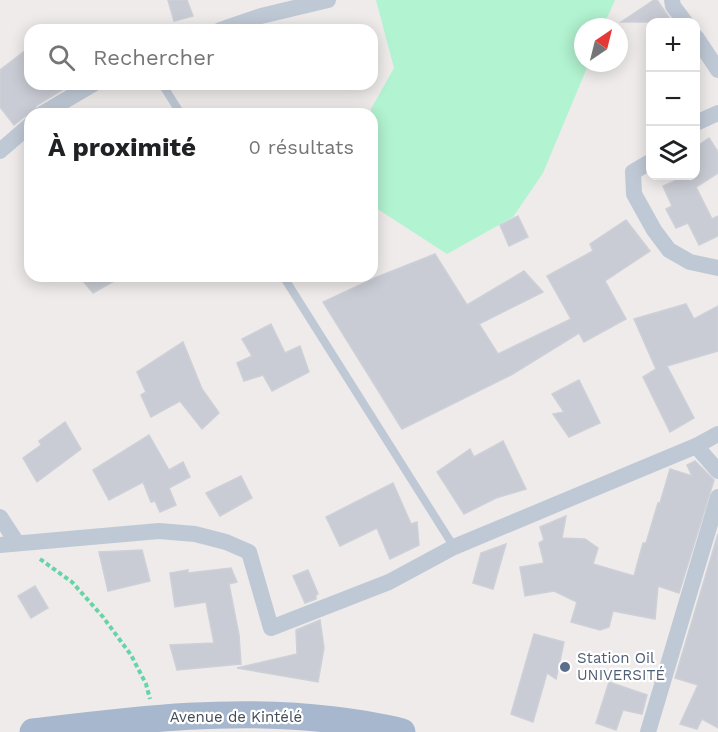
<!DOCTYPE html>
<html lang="fr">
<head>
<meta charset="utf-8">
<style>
	body { margin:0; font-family:"Work Sans",sans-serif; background:#f6f6f6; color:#202124 }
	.controls { position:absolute; right:18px; top:18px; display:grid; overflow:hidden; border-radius:12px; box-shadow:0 3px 15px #0003 }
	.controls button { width:54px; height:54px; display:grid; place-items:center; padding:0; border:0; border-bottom:2px solid #e0e0e0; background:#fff; color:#202124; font:30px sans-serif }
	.compass { position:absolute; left:574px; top:18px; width:54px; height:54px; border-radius:50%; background:#fff; box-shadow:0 3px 15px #0003; rotate:35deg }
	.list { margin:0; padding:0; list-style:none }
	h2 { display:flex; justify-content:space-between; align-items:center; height:78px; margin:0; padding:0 24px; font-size:26px }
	h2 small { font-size:20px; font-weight:400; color:#757577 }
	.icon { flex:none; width:33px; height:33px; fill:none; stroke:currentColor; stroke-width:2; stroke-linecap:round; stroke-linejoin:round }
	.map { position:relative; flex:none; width:718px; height:732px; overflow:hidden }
	.search { position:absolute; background:#fff; box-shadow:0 3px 15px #0003; left:24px; top:24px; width:354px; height:66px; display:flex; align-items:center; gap:15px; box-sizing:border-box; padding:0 21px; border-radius:18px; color:#757577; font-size:22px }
	.panel { position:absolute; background:#fff; box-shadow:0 3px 15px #0003; left:24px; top:108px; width:354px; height:174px; border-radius:18px }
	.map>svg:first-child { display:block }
</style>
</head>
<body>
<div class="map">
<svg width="718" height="732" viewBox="0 0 718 732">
	<rect width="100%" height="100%" fill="#eeebea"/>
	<polygon fill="#b2f3d1" points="376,0 615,0 603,27 583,27 583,63 589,63 543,173 513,217 447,254 373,206 371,109 394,68"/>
	<g fill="#c9ccd4" stroke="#ced0d8" stroke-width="1.5">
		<polygon points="168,0 187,0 193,16 174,21"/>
		<polygon points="654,0 657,0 672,22 621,22"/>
		<polygon points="30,47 30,84 72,84 37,105 32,114 24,117 14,125 0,107 0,70"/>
		<polygon points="709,138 718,152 718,173 696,187 712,219 718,216 718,236 699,245 688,223 676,228 666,209 672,206 663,186 685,176 696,176 696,147"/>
		<polygon points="518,216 528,237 509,246 500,225"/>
		<polygon points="626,220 650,251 605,281 626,319 584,342 579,333 511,375 402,429 323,302 377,277 435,254 467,305 524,271 543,292 479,324 498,354 571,319 547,276 593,251 590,244"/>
		<polygon points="79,276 123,276 93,293"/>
		<polygon points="686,304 694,319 718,306 718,351 667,366 694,418 670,432 643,377 656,369 634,319"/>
		<polygon points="271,324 285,353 300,346 309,372 272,391 263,375 244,381 237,363 252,356 242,339"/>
		<polygon points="183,342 202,389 219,413 202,429 180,401 151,417 141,395 146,392 137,372"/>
		<polygon points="579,380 600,423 569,437 553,414 564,412 552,394"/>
		<polygon points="65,422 81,449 37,482 23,458 41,445 39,441"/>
		<polygon points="149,435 169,470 183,462 190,477 169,488 176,505 160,512 155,501 151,502 143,482 109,500 93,470"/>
		<polygon points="503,441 526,489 496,498 464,514 437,472 470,449 474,457"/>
		<polygon points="695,461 714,480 679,593 658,586 655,619 613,611 609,627 600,630 571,622 577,602 554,591 525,596 520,567 544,563 539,543 544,540 540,527 566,516 562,538 585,539 598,548 593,564 634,576 643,543 646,543 658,503 660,503 670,469 692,476 687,465"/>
		<polygon points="241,476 252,498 220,516 206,493"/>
		<polygon points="393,483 411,524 417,522 419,545 390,559 377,528 340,546 326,517"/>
		<polygon points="718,534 718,728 702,719 697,729 680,724 698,685 675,678"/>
		<polygon points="506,544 493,589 473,583 481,553"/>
		<polygon points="142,550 150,581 108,591 99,552"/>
		<polygon points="231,568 237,582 229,584 239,635 241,664 177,670 170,645 214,643 206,602 175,607 170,573 188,570 188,573"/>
		<polygon points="308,570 318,594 316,595 316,599 305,603 293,576"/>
		<polygon points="35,586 48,608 31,618 18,596"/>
		<polygon points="320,620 324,648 318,682 237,668 297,654 296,630"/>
		<polygon points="534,634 564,642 556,679 547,673 533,722 511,714"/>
		<polygon points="609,682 647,695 642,714 623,710 616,730 596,723"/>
	</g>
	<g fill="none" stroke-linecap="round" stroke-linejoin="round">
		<polyline stroke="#67d4a7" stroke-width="4" stroke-dasharray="4.5 3" stroke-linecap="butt" points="40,559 72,582 103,617 131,655 146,684 150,699"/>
		<g stroke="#bfc9d5" stroke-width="8">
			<polyline points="162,84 181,114"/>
			<polyline points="283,276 454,547"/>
		</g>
		<g stroke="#bfc9d5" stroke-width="16">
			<polyline points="672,0 673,6 685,22"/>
			<polyline points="220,30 261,16 328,0"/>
			<polyline points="696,37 718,70"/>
			<polyline points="42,114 93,84"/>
			<polyline points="696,123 718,113"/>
			<polyline points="0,151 30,125"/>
			<polyline points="650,162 633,172 634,194 654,230 669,250 690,262 718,268"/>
			<polyline points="696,446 718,471"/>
			<polyline points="0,517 17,543"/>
			<polyline points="0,545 159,531 195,534 226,542 249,552 271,628 389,582 454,547 696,446 718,434"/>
			<polyline points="648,732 718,497"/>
		</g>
		<path stroke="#a7b7ce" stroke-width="27" d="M33,732C133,720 233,707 334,720C357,723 380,726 402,732"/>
	</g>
	<circle fill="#5c6f8a" stroke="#fff" stroke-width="2" cx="565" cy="667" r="6"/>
	<g text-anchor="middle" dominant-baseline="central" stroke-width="4.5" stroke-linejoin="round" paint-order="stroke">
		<g font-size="15" fill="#4e5e75" stroke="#fff" text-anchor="start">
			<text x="577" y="658">Station Oil<tspan x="577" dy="17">UNIVERSITÉ</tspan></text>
		</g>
		<g font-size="15" fill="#424d5a" stroke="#fff">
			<text x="236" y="717">Avenue de Kintélé</text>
		</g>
	</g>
</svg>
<div class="controls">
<button>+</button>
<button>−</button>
<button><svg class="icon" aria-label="layers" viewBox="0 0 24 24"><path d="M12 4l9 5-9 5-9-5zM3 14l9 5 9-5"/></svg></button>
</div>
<svg class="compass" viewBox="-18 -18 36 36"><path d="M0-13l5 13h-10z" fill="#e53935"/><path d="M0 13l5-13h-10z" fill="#757577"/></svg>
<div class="search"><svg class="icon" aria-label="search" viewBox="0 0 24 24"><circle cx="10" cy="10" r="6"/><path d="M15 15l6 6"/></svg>Rechercher</div>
<section class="panel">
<h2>À proximité<small>0 résultats</small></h2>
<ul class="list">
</ul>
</section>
</div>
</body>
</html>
